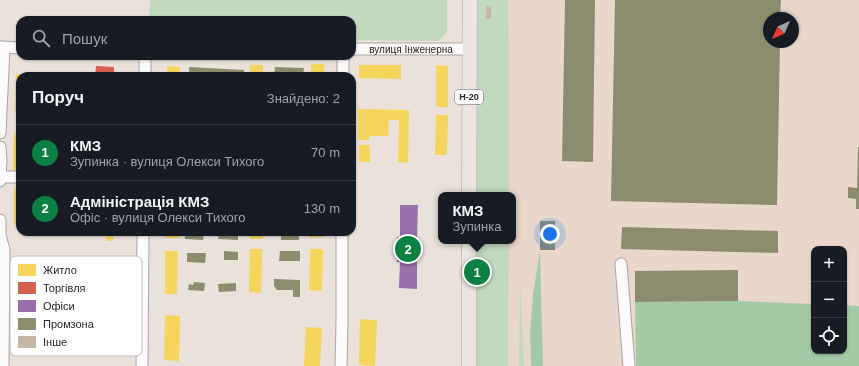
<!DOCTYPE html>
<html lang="uk">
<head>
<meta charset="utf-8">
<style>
	body { margin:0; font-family:Helvetica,sans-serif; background:#242831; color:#f1f3f6 }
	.controls { position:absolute; right:12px; bottom:12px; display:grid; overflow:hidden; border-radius:8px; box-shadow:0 1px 3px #0004 }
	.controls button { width:36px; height:36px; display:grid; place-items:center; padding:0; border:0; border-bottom:1px solid #363941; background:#171b24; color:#f1f3f6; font:20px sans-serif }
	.compass { position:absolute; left:763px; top:12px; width:36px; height:36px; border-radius:50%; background:#171b24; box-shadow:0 1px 3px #0004; rotate:225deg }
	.you { position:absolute; left:550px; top:234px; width:14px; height:14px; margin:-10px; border:3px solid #fff; border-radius:50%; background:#1a73e8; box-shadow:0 0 0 6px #1a73e833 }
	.badge { display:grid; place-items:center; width:26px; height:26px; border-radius:50%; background:#0b8043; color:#fff; font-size:13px; font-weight:700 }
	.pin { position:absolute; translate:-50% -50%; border:2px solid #fff; box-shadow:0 1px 4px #0006 }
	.popup { position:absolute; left:438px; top:192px; width:78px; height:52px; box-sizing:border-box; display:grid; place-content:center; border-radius:8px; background:#171b24; filter:drop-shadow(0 1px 3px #0005); font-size:13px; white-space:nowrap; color:#9ea1a6 }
	.popup b { font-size:15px; color:#f1f3f6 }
	.popup::after { content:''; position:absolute; left:50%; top:100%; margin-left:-8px; border:8px solid transparent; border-top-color:#171b24 }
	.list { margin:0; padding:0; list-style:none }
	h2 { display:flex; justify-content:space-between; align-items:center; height:52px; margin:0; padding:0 16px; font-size:17px }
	h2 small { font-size:13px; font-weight:400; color:#9ea1a6 }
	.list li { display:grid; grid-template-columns:26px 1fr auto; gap:12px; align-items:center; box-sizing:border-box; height:56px; padding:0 16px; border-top:1px solid #363941 }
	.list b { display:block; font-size:15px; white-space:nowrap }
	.list p { margin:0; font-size:13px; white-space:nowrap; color:#9ea1a6 }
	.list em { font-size:13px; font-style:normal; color:#9ea1a6 }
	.icon { flex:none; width:22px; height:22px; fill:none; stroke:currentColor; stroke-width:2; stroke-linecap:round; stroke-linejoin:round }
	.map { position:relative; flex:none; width:859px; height:366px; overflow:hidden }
	.search { position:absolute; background:#171b24; box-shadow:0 1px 3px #0004; left:16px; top:16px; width:340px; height:44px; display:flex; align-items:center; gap:10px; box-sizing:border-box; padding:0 14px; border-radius:12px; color:#9ea1a6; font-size:15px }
	.panel { position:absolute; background:#171b24; box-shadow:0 1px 3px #0004; left:16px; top:72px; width:340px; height:164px; border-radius:12px }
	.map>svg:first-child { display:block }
</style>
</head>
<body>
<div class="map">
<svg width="859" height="366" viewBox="0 0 859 366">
	<rect width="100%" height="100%" fill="#ebe1db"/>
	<path fill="#e9d7cc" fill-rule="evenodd" d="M508,0H859V306L844,305V249H814V304L738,301L635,302L636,366H543L540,253L533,295L530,333L531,366H524L520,290L519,366H508L509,241H513V195H509V51ZM769,18H793V42H769Z"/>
	<g fill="#c2d8bf">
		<polygon points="150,0 447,0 447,32 439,41 352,40 352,20 149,20"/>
		<polygon points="477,0 508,0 509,51 509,195 476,195"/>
		<polygon points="475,241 509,241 508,366 475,366"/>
		<polygon points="520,280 524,366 519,366"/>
	</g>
	<g fill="#a4c9a5">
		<polygon points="540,250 543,366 531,366 530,333 533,295"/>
		<polygon points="738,301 814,304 814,351 844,351 844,305 859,306 859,366 636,366 635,302"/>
	</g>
	<g fill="#f6d55c">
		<rect x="311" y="64" width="13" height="12"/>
		<rect x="250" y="65" width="13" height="11"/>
		<polygon points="359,65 401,65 401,79 359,78"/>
		<polygon points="436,65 448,66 448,107 436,107"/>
		<polygon points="167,66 180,67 180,76 167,76"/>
		<polygon points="16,74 27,75 27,76 20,76 20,112 15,112"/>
		<polygon points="358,109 409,110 408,163 398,162 399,120 389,120 388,136 369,136 369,140 358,140"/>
		<polygon points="436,115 448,115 447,155 435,155"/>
		<polygon points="14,133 20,133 20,170 13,170"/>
		<rect x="359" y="145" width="11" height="17"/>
		<rect x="14" y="188" width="6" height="37"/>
		<rect x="106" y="232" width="7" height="9"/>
		<rect x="165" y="232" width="14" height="6"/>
		<rect x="250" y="232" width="13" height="7"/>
		<polygon points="310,232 323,232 323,237 310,238"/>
		<polygon points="250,249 262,249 261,293 249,292"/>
		<polygon points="310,249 323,249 322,291 309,290"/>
		<polygon points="165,251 178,251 177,294 165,294"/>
		<polygon points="13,258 26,258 25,295 13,295"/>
		<polygon points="102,259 114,260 113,296 101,296"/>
		<polygon points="12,314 24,314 23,351 12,351"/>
		<polygon points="110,314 123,314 123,351 111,351"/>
		<polygon points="165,315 180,316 179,361 164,360"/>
		<polygon points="360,319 377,320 375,366 359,365"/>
		<polygon points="306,327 322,328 320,366 304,366"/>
	</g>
	<polygon fill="#d6604d" points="96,66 114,67 114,76 95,76"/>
	<polygon fill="#9970ab" points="400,205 418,205 417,241 420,241 419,258 417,258 417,289 399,288 400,262 397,262 397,237 400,238"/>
	<g fill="#8c8c6e">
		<polygon points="565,0 595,0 593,162 562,161"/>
		<polygon points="615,0 781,0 780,18 769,18 769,42 780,42 777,205 611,201"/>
		<polygon points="189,67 244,70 244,76 189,76"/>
		<polygon points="275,67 304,68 303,76 274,76"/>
		<polygon points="858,147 859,147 859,209 856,209 856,199 848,198 848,187 857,188"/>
		<rect x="540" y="221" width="15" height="29"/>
		<polygon points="622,227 778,231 778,253 621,249"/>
		<polygon points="185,232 204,232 203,240 185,239"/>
		<polygon points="219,232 238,232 238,240 218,239"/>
		<rect x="281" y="232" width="18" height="8"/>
		<polygon points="224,251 238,252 238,260 224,260"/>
		<polygon points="280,251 300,251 300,261 279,261"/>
		<polygon points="187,253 206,253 205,263 187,262"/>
		<polygon points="41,261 42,273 32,273 32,262"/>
		<polygon points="80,262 94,263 93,272 79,271"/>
		<polygon points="738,270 738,301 635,302 635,271"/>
		<polygon points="274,279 300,280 300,297 293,297 293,290 277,290 274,286"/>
		<polygon points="80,282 85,283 85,285 95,286 95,295 83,295 83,292 79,292"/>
		<polygon points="194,282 205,283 204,291 188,290 189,284 193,285"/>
		<polygon points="38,283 49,284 49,291 40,290 40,293 37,293 37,296 31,294 31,286 33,286 33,284 38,285"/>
		<polygon points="236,283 236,291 219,292 218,284"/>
		<polygon points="94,315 106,315 105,325 87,325 88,317 94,317"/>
		<rect x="29" y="316" width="13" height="9"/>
		<polygon points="43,332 52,333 52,350 27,350 28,340 31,340 31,335 36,335 37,340 43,340"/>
		<rect x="95" y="340" width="9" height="9"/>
	</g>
	<g fill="#c6b6a5">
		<polygon points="491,6 491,19 486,19 486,7"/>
		<rect x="484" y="267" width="5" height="12"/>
	</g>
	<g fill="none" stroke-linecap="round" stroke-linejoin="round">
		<defs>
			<g id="minor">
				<polyline points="0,47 20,48"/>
				<path id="s1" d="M352,49H470"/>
				<polyline points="145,76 145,56"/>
				<polyline points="343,76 343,56"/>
				<polyline points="0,133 4,47"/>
				<polyline points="0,147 1,160 0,181"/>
				<polyline points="0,177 20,177"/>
				<polyline points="0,220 0,235 4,250 3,366"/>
				<polyline points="621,264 629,366"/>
				<polyline points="142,366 143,232"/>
				<polyline points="341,366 342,323 342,232"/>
			</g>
			<g id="major">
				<polyline points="469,195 470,0"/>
				<polyline points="469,366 469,241"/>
			</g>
		</defs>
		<use href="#minor" stroke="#aca4a0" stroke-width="13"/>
		<use href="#major" stroke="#c5c1bd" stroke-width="16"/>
		<use href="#minor" stroke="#fcfafa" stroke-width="11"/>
		<use href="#major" stroke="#ebe4e0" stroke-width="14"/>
	</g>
	<g text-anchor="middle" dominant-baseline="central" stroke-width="4" stroke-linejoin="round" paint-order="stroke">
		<rect fill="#fff" stroke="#6b6663" stroke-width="1" x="455" y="90" width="28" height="14" rx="3"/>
		<g font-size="9" font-weight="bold" fill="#2b2420">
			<text x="469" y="97">Н-20</text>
		</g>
		<g font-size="10" fill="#2b2420" stroke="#fff">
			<text stroke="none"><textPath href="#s1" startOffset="59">вулиця Інженерна</textPath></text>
		</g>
	</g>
	<rect x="10" y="256" width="132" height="100" rx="6" fill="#fff" stroke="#bfbdbc" stroke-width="1"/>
	<rect x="18" y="264" width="18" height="12" fill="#f6d55c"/>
	<rect x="18" y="282" width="18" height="12" fill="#d6604d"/>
	<rect x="18" y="300" width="18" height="12" fill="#9970ab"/>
	<rect x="18" y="318" width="18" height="12" fill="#8c8c6e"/>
	<rect x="18" y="336" width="18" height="12" fill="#c6b6a5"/>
	<g font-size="11" fill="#2b2420">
		<text x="43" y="274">Житло</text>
		<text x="43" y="292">Торгівля</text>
		<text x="43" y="310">Офіси</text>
		<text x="43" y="328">Промзона</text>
		<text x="43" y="346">Інше</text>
	</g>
</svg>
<div class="controls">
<button>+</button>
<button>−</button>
<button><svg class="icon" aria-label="locate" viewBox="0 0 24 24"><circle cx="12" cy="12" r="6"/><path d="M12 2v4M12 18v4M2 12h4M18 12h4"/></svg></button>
</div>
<svg class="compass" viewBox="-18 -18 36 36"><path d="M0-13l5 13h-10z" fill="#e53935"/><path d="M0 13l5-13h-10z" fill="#9ea1a6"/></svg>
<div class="you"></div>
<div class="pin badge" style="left:477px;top:272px">1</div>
<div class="popup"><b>КМЗ</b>Зупинка</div>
<div class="pin badge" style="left:408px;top:249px">2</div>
<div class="search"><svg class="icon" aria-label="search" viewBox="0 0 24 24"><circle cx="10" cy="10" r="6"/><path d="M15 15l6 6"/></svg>Пошук</div>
<section class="panel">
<h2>Поруч<small>Знайдено: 2</small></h2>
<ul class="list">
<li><span class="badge">1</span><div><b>КМЗ</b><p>Зупинка · вулиця Олекси Тихого</p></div><em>70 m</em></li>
<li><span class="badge">2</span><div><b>Адміністрація КМЗ</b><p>Офіс · вулиця Олекси Тихого</p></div><em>130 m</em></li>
</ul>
</section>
</div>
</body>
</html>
